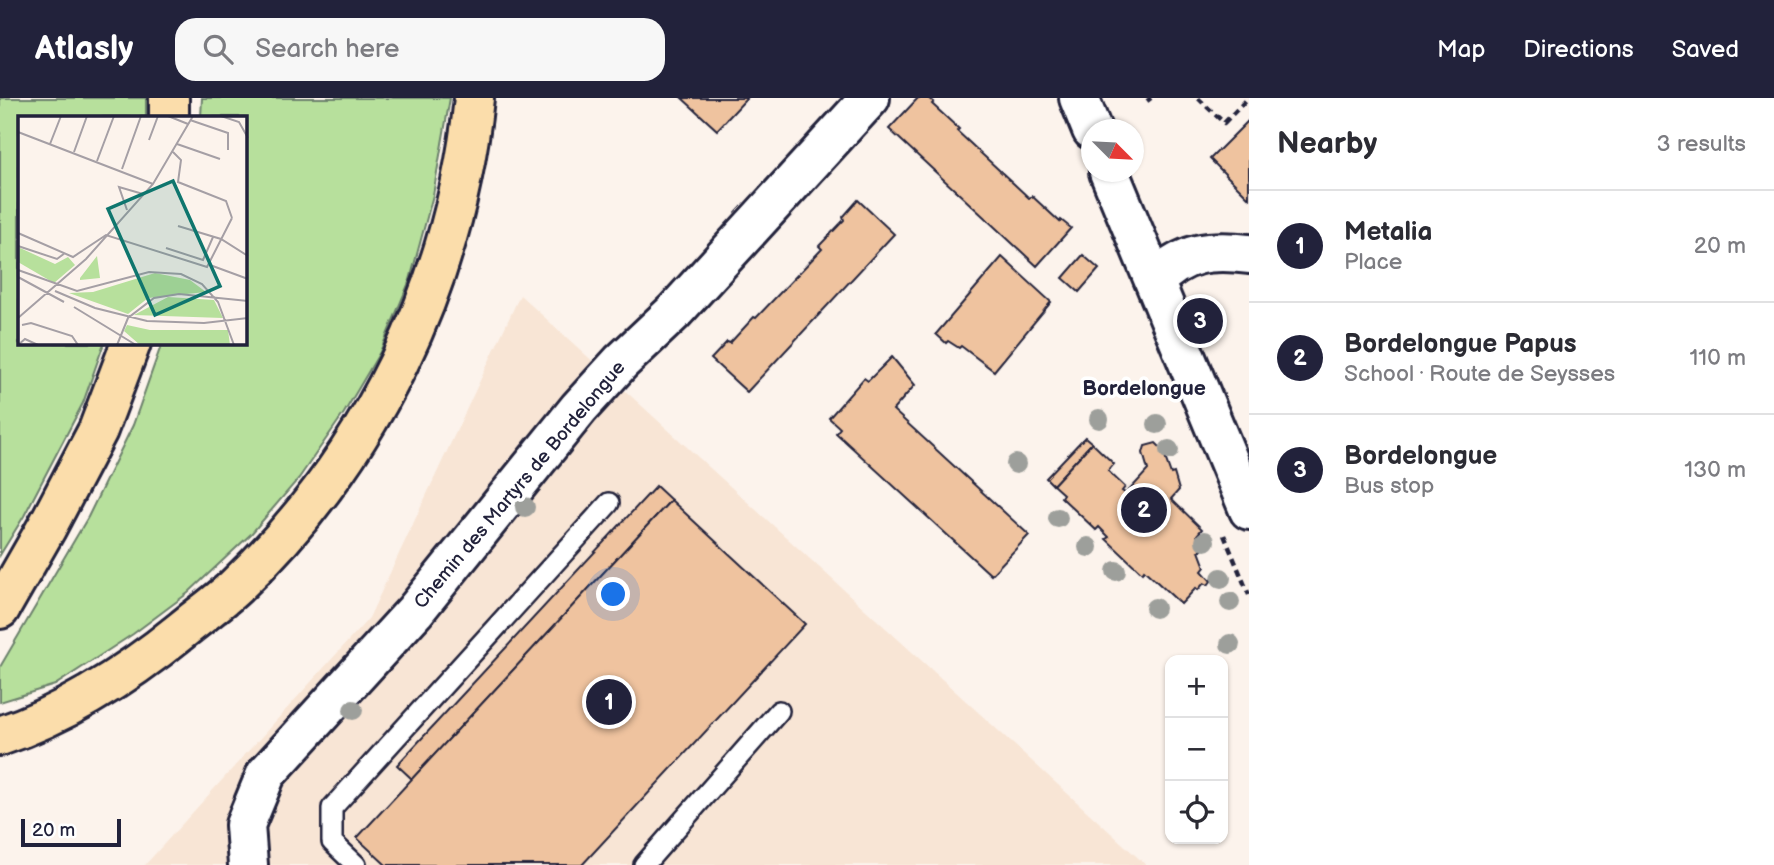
<!DOCTYPE html>
<html lang="en">
<head>
<meta charset="utf-8">
<style>
	body { margin:0; font-family:"Balsamiq Sans",sans-serif; background:#f7f7f7; color:#2b2b33 }
	.controls { position:absolute; right:21px; bottom:21px; display:grid; overflow:hidden; border-radius:14px; box-shadow:0 2px 5px #0004 }
	.controls button { width:63px; height:63px; display:grid; place-items:center; padding:0; border:0; border-bottom:2px solid #e1e1e2; background:#fff; color:#2b2b33; font:35px sans-serif }
	.compass { position:absolute; left:1081px; top:21px; width:63px; height:63px; border-radius:50%; background:#fff; box-shadow:0 2px 5px #0004; rotate:114deg }
	.scale { position:absolute; left:21px; bottom:18px; width:100px; box-sizing:border-box; padding-left:7px; border:4px solid #22223b; border-top:0; font-size:19px; line-height:24px; white-space:nowrap; color:#22223b; -webkit-text-stroke:5px #fff; paint-order:stroke }
	.you { position:absolute; left:614px; top:497px; width:24px; height:24px; margin:-18px; border:5px solid #fff; border-radius:50%; background:#1a73e8; box-shadow:0 0 0 10px #1a73e833 }
	.badge { display:grid; place-items:center; width:46px; height:46px; border-radius:50%; background:#22223b; color:#fff; font-size:23px; font-weight:700 }
	.pin { position:absolute; translate:-50% -50%; border:4px solid #fff; box-shadow:0 2px 7px #0006 }
	.list { margin:0; padding:0; list-style:none }
	h2 { display:flex; justify-content:space-between; align-items:center; height:91px; margin:0; padding:0 28px; font-size:30px }
	h2 small { font-size:23px; font-weight:400; color:#7c7c81 }
	.list li { display:grid; grid-template-columns:46px 1fr auto; gap:21px; align-items:center; box-sizing:border-box; height:112px; padding:0 28px; border-top:2px solid #e1e1e2 }
	.list b { display:block; font-size:26px; white-space:nowrap }
	.list p { margin:0; font-size:23px; white-space:nowrap; color:#7c7c81 }
	.list em { font-size:23px; font-style:normal; color:#7c7c81 }
	.icon { flex:none; width:38px; height:38px; fill:none; stroke:currentColor; stroke-width:2; stroke-linecap:round; stroke-linejoin:round }
	.map { position:relative; flex:none; width:1249px; height:767px; overflow:hidden }
	header { display:flex; align-items:center; gap:42px; box-sizing:border-box; height:98px; padding:0 35px; background:#22223b; color:#fff }
	header strong { font-size:33px }
	nav { display:flex; gap:38px; margin-inline-start:auto; font-size:24px }
	.search { width:490px; height:63px; background:#f7f7f7; display:flex; align-items:center; gap:18px; box-sizing:border-box; padding:0 24px; border-radius:21px; color:#7c7c81; font-size:26px }
	main { display:flex }
	aside { flex:1; background:#fff }
	.map>svg:first-child { display:block }
</style>
</head>
<body>
<header>
<strong>Atlasly</strong>
<div class="search"><svg class="icon" aria-label="search" viewBox="0 0 24 24"><circle cx="10" cy="10" r="6"/><path d="M15 15l6 6"/></svg>Search here</div>
<nav><a>Map</a><a>Directions</a><a>Saved</a></nav>
</header>
<main>
<div class="map">
<svg width="1249" height="767" viewBox="0 0 1249 767">
	<rect width="100%" height="100%" fill="#fcf3ec"/>
	<filter id="ink" filterUnits="userSpaceOnUse"><feTurbulence type="fractalNoise" baseFrequency=".0143" numOctaves="2"/><feDisplacementMap in="SourceGraphic" scale="14" xChannelSelector="R" yChannelSelector="G"/><feConvolveMatrix kernelMatrix="1 2 1 2 8 2 1 2 1" color-interpolation-filters="sRGB"/></filter>
	<g filter="url(#ink)">
		<polygon fill="#f8e5d5" points="520,197 1146,767 145,767 369,520"/>
		<g fill="#b7e09c" stroke="#6c816c" stroke-width="2">
			<polygon points="0,0 146,0 146,19 19,19 19,245 104,245 83,305 24,418 0,457"/>
			<polygon points="202,0 450,0 433,97 410,182 380,254 344,315 299,380 251,436 188,495 133,536 55,587 0,604 0,569 88,419 133,327 162,245 245,245 245,19 201,19"/>
		</g>
		<g fill="#efc39f" stroke="#22223b" stroke-width="2">
			<polygon points="682,0 747,0 717,32"/>
			<polygon points="918,0 929,0 934,4 932,6 959,31 957,33 1029,100 1032,98 1060,124 1061,122 1071,130 1037,168 889,31"/>
			<polygon points="1249,22 1249,100 1210,61"/>
			<polygon points="858,102 894,136 747,294 711,261 727,244 730,245 754,219 756,220 822,151 819,148 844,122 843,119"/>
			<polygon points="1083,157 1099,171 1079,194 1063,180"/>
			<polygon points="1002,159 1051,204 994,273 961,248 959,250 948,243 946,245 936,236"/>
			<polygon points="1199,212 1205,230 1198,233 1192,215"/>
			<polygon points="892,259 915,287 893,312 1029,437 991,477 836,335 840,330 829,320 864,280 868,283"/>
			<polygon points="1085,339 1092,345 1053,387 1046,380"/>
			<polygon points="1092,345 1114,366 1108,373 1125,389 1122,393 1126,396 1148,372 1143,355 1145,348 1156,345 1162,351 1171,376 1174,375 1179,392 1171,401 1202,431 1197,437 1202,452 1199,453 1205,469 1202,473 1211,483 1208,487 1204,485 1198,492 1196,490 1181,506 1144,472 1142,475 1106,441 1109,439 1099,429 1096,432 1061,399 1063,396 1053,387"/>
			<polygon points="656,388 671,402 412,681 397,667"/>
			<polygon points="671,402 805,526 582,767 386,767 357,740"/>
		</g>
		<g fill="none" stroke-linecap="round" stroke-linejoin="round">
			<defs>
				<g id="service">
					<polyline points="356,767 332,744 332,710 609,405"/>
					<polyline points="644,767 779,613"/>
				</g>
				<g id="minor">
					<path d="M1155,183C1183,154 1210,151 1249,156"/>
					<polyline points="248,767 245,727 266,676 415,513 579,310 621,264 674,214 870,0"/>
				</g>
				<g id="secondary">
					<polyline points="1079,0 1092,32"/>
					<polyline points="1109,74 1249,412"/>
				</g>
				<g id="motorway">
					<polyline points="169,0 169,19"/>
					<polyline points="0,511 47,429 98,332 131,245"/>
					<path d="M0,638C66,616 128,576 182,532C199,518 219,504 235,489C371,360 455,186 474,0"/>
				</g>
			</defs>
			<use href="#service" stroke="#22223b" stroke-width="24"/>
			<use href="#minor" stroke="#22223b" stroke-width="44"/>
			<use href="#secondary" stroke="#22223b" stroke-width="44"/>
			<use href="#motorway" stroke="#22223b" stroke-width="44"/>
			<g stroke="#22223b" stroke-width="4.5" stroke-dasharray="7 5" stroke-linecap="butt">
				<polyline points="1198,0 1224,25 1248,0"/>
				<polyline points="1147,3 1151,0"/>
				<polyline points="1224,437 1249,497"/>
			</g>
			<use href="#service" stroke="#fff" stroke-width="19"/>
			<use href="#minor" stroke="#fff" stroke-width="38"/>
			<use href="#secondary" stroke="#fff" stroke-width="38"/>
			<use href="#motorway" stroke="#fbddab" stroke-width="38"/>
		</g>
		<g fill="#9d9f9b">
			<circle cx="1099" cy="321" r="10"/>
			<circle cx="1157" cy="326" r="10"/>
			<circle cx="1169" cy="352" r="10"/>
			<circle cx="1016" cy="366" r="10"/>
			<circle cx="525" cy="409" r="10"/>
			<circle cx="1058" cy="420" r="10"/>
			<circle cx="1205" cy="443" r="10"/>
			<circle cx="1088" cy="449" r="10"/>
			<circle cx="1116" cy="473" r="10"/>
			<circle cx="1221" cy="480" r="10"/>
			<circle cx="1230" cy="504" r="10"/>
			<circle cx="1155" cy="510" r="10"/>
			<circle cx="1230" cy="546" r="10"/>
			<circle cx="353" cy="612" r="10"/>
		</g>
	</g>
	<g text-anchor="middle" dominant-baseline="central" stroke-width="7" stroke-linejoin="round" paint-order="stroke">
		<g font-size="19" fill="#22223b" stroke="#fff">
			<text transform="translate(520 387) rotate(-50)">Chemin des Martyrs de Bordelongue</text>
		</g>
		<g font-size="21" font-weight="bold" fill="#22223b" stroke="#fff">
			<text x="1144" y="290">Bordelongue</text>
		</g>
	</g>
	<g transform="translate(18 18)">
		<rect width="229" height="229" fill="#fcf3ec"/>
		<path d="M0,131L37,148L50,141L57,149L36,167L0,146ZM79,140L82,162L62,164V162ZM137,157L172,164L188,176L130,182L110,198L51,177L75,176ZM150,181L196,184L205,202L116,199ZM109,209L132,214H210L212,229H122L106,215Z" fill="#b7e09c"/>
		<path fill="none" stroke="#a59fa5" stroke-width="2" d="M150,0L170,8M203,0L221,6L230,22M172,4L210,17V34M0,16L135,68M131,24L140,0M32,28L43,0M159,28L202,43M56,36L69,0M155,36L163,44L160,66L208,85L214,102M79,45L96,0M104,53L123,0M109,94L101,71L125,78M160,110L203,123L230,140M0,117L55,141L88,119L189,151L214,102M0,130L39,143L47,137M148,132L185,144L195,121M192,149L230,163M0,154L59,175L131,156L163,158L184,168L200,186L216,229M0,161L46,186M37,175L77,192L129,205L186,207L230,202M56,191L118,229M0,202L68,143L135,68L175,0M4,209L13,207L54,220L60,229M0,229L7,223L20,229M99,229L110,202L136,182L161,178L230,185"/>
		<path fill="#0f766e" fill-opacity="0.15" stroke="#0f766e" stroke-width="3.5" d="M155,65L202,170L137,199L90,93Z"/>
		<rect width="229" height="229" fill="none" stroke="#22223b" stroke-width="3.5"/>
	</g>
</svg>
<div class="controls">
<button>+</button>
<button>−</button>
<button><svg class="icon" aria-label="locate" viewBox="0 0 24 24"><circle cx="12" cy="12" r="6"/><path d="M12 2v4M12 18v4M2 12h4M18 12h4"/></svg></button>
</div>
<svg class="compass" viewBox="-18 -18 36 36"><path d="M0-13l5 13h-10z" fill="#e53935"/><path d="M0 13l5-13h-10z" fill="#7c7c81"/></svg>
<div class="scale">20 m</div>
<div class="you"></div>
<div class="pin badge" style="left:609px;top:604px">1</div>
<div class="pin badge" style="left:1144px;top:412px">2</div>
<div class="pin badge" style="left:1200px;top:223px">3</div>
</div>
<aside>
<h2>Nearby<small>3 results</small></h2>
<ul class="list">
<li><span class="badge">1</span><div><b>Metalia</b><p>Place</p></div><em>20 m</em></li>
<li><span class="badge">2</span><div><b>Bordelongue Papus</b><p>School · Route de Seysses</p></div><em>110 m</em></li>
<li><span class="badge">3</span><div><b>Bordelongue</b><p>Bus stop</p></div><em>130 m</em></li>
</ul>
</aside>
</main>
</body>
</html>
